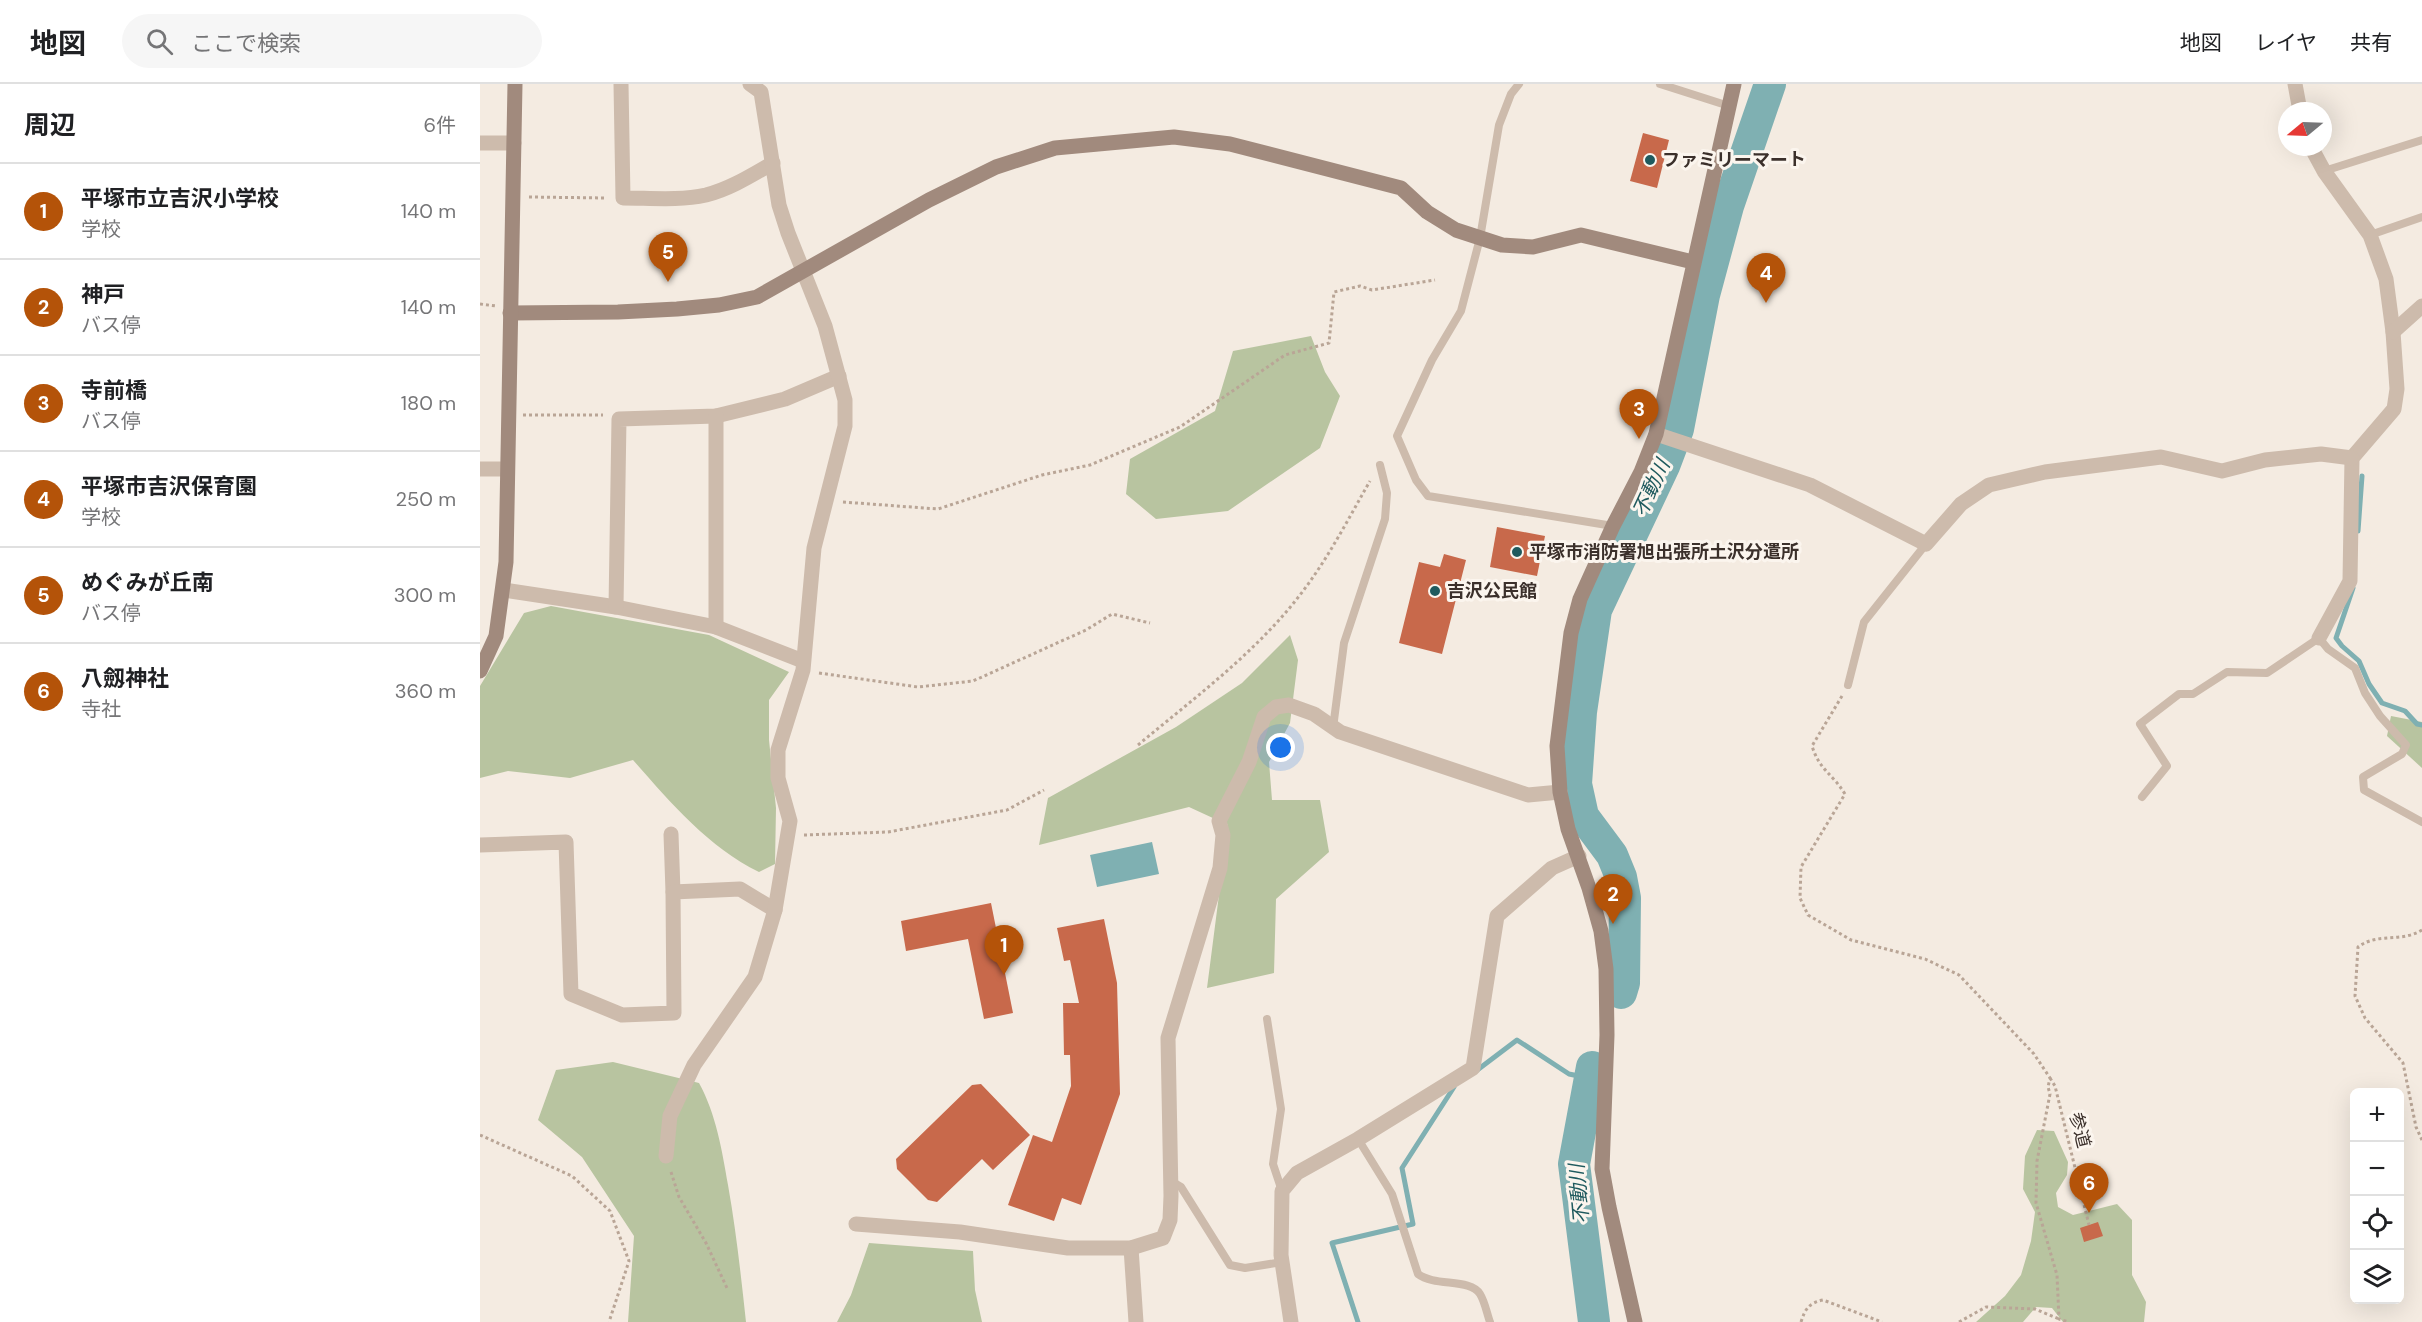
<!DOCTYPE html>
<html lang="ja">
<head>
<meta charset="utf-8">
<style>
	body { margin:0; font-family:"DM Sans","Noto Sans JP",sans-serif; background:#f6f6f6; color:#202124 }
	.controls { position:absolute; right:18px; bottom:18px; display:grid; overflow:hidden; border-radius:9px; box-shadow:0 6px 24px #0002 }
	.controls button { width:54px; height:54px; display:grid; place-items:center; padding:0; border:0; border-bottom:2px solid #e0e0e0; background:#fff; color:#202124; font:30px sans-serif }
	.compass { position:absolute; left:1798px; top:18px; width:54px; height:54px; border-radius:50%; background:#fff; box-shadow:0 6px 24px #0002; rotate:251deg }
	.you { position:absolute; left:801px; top:664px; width:21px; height:21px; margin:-15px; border:4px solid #fff; border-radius:50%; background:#1a73e8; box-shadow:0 0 0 9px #1a73e833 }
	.badge { display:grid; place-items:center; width:39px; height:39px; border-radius:50%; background:#b45309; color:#fff; font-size:20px; font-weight:700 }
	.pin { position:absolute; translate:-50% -50px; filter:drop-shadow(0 2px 3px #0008) }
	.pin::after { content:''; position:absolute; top:32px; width:21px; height:18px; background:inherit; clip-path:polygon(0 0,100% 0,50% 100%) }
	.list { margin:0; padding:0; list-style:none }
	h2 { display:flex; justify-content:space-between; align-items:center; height:78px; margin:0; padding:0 24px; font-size:26px }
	h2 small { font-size:20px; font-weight:400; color:#757577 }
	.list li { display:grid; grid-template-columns:39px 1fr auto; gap:18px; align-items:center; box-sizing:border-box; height:96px; padding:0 24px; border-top:2px solid #e0e0e0 }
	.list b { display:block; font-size:22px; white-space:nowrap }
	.list p { margin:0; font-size:20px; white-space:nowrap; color:#757577 }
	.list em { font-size:20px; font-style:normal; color:#757577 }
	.icon { flex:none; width:33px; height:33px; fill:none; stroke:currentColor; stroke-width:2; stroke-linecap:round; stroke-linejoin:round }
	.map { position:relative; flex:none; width:1942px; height:1238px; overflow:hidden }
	header { display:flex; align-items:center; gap:36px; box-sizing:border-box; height:84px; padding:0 30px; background:#fff; border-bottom:2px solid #e0e0e0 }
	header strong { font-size:28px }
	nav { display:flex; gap:33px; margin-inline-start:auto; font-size:21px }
	.search { width:420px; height:54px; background:#f6f6f6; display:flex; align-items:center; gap:15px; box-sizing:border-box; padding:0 21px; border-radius:33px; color:#757577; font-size:22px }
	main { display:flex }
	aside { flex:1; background:#fff }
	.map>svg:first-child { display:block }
</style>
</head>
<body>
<header>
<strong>地図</strong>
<div class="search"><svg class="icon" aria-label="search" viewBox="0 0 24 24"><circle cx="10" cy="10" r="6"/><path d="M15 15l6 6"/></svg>ここで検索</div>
<nav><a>地図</a><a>レイヤ</a><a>共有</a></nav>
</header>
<main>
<aside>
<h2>周辺<small>6件</small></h2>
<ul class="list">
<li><span class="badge">1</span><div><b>平塚市立吉沢小学校</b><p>学校</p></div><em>140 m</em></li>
<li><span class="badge">2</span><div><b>神戸</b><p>バス停</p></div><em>140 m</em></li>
<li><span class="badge">3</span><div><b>寺前橋</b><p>バス停</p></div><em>180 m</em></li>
<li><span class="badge">4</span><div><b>平塚市吉沢保育園</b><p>学校</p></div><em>250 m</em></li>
<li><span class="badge">5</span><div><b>めぐみが丘南</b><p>バス停</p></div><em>300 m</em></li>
<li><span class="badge">6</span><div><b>八劔神社</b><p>寺社</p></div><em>360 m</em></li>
</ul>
</aside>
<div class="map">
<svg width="1942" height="1238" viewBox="0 0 1942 1238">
	<rect width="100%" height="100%" fill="#f4ebe1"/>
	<g fill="#b8c4a0">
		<polygon points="831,252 845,288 860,312 840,364 748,427 676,435 646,410 650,375 735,327 753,267"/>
		<path d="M71,522L229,551L309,588L289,616V656L296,724L295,780L279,788C228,763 190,718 153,676L90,694L28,687L0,694V602L44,529Z"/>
		<polygon points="810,551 818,576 810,639 789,678 792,716 840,716 849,768 796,815 794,889 727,904 748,741 709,723 559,761 568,714 696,643 762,599"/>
		<polygon points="1911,632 1942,638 1942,684 1907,652"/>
		<path d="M133,978L219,999C236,1030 242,1066 248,1101C256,1146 261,1192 266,1238H148L154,1152L102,1073L58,1036L76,986Z"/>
		<polygon points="1557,1046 1574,1047 1588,1078 1587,1091 1576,1109 1578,1123 1593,1131 1637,1120 1652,1136 1652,1191 1666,1218 1664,1238 1583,1238 1572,1224 1556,1223 1543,1238 1496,1238 1525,1212 1541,1191 1551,1157 1555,1128 1543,1105 1545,1072"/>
		<polygon points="389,1159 493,1167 495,1206 502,1238 357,1238 371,1211"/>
	</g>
	<polygon fill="#7fb0b2" points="672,758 679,790 617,803 610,771"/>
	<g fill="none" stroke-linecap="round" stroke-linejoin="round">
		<g stroke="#7fb0b2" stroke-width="5">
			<polyline points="1878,447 1882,392"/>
			<polyline points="1873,504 1856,554 1862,562 1879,577 1889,600 1902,619 1925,627 1937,640 1942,641"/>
			<polyline points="996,987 1037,956 1089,990 1108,994"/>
			<polyline points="878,1238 852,1159 933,1140 922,1084 974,1003"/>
		</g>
		<g stroke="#7fb0b2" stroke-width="32">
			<polyline points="1141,909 1144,899 1145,814 1141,793 1132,771 1103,732 1096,700 1101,628 1116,526 1184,382 1198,345 1224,211 1248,122 1290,0"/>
			<polyline points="1112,983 1094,1080 1114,1238"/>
		</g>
	</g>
	<g fill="#c8694b">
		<polygon points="1163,49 1189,56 1177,104 1150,97"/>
		<polygon points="1017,443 1065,452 1057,492 1010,483"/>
		<polygon points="964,470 986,476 962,570 919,559 939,478 960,483"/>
		<polygon points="511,819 533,929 504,935 488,855 426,867 421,837"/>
		<polygon points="624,835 637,899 640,1010 601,1121 582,1114 574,1137 528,1121 553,1051 572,1058 591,1002 590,971 584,971 583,919 599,919 590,876 584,877 577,844"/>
		<polygon points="501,1000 550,1051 513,1086 502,1075 457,1118 448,1116 417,1085 416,1075 492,1001"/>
		<polygon points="1618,1138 1623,1152 1604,1158 1600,1144"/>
	</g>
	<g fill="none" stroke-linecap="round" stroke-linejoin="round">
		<g stroke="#b9a596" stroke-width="3" stroke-dasharray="3 3" stroke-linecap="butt">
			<polyline points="49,113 127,114"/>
			<polyline points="0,220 16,222"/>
			<polyline points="43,331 123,331"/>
			<polyline points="363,418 458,425 562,391 610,381 700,343 805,271 849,259 854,208 880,202 892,206 955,196"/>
			<polyline points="339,589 438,603 493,597 606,546 632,530 670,539"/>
			<path d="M1362,612L1332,662C1340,687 1352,689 1365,710L1321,783L1320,814L1328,831L1371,856L1445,875L1479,891L1554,970L1570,994L1568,1003L1570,1010L1557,1077L1556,1119L1577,1191L1579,1235L1589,1238"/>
			<path d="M658,661C719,610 785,562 831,496C853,465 871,430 890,397"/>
			<polyline points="324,751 408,748 527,726 564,706"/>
			<path d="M1942,846C1921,859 1898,848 1878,863L1875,912L1885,934L1923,979L1936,1043L1942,1056"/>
			<polyline points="1570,994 1575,1002 1609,1141"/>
			<polyline points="0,1051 92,1092 130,1127 149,1177 129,1238"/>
			<polyline points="191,1088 199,1113 226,1159 247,1204"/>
			<path d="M1321,1238C1325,1225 1329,1219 1343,1216L1402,1238"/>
			<polyline points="1479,1238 1506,1223 1555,1225 1579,1235"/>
		</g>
		<g stroke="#cdbbac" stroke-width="8">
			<polyline points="1039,0 1031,10 1019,41 1000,154 981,227 952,276 917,352 936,396 948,412 1133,442"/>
			<polyline points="1180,0 1249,22"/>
			<polyline points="1844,87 1942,56"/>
			<polyline points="1890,151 1942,133"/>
			<polyline points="1368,601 1384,538 1446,460"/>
			<polyline points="853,644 864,559 905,435 907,409 900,381"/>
			<polyline points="1662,713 1687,682 1660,640 1699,610 1713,610 1747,588 1787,589 1839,554 1848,565 1875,584 1885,609 1900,632 1926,661 1922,670 1883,693 1884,706 1942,738"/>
			<polyline points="787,935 801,1025 793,1080 802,1107"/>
			<path d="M878,1055L912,1110L938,1190C955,1203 990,1194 1000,1210C1005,1218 1007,1230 1010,1238"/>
			<polyline points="691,1097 701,1103 750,1181 765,1184 802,1178"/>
		</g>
		<g stroke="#cdbbac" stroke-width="15">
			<path d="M141,0L143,114C170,114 199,117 226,111C250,105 272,91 293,79"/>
			<polyline points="1815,0 1820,27"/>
			<polyline points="0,59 34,59"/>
			<polyline points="1831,63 1844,87 1890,151 1906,195 1913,248 1917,305 1914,325 1872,374 1870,497 1839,554"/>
			<polyline points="1913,248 1942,222"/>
			<polyline points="1176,350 1330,401 1446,460 1481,420 1509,401 1565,388 1681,373 1742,387 1785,376 1841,370 1872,374"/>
			<polyline points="0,385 27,385"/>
			<polyline points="24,506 136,523 236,543 323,577"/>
			<polyline points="136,523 139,335 236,332 305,315 359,292"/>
			<polyline points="236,543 236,332"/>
			<polyline points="191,750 193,808"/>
			<polyline points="0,761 86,758 91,910 142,931 194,929 193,808 260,805 295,826"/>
			<polyline points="186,1072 190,1032 214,981 275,893 295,826 310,737 298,694 298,666 323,586 334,464 365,342 365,316 345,242 308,149 299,121 281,8 270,0"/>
			<polyline points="376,1140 480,1148 588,1164 651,1164 683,1154 690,1136 691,1112 688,954 740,784 743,751 739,737 769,678 784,633 796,623 809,621 834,630 860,648 1048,711 1080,708"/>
			<polyline points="651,1164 656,1238"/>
			<polyline points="811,1238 801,1171 802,1107 817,1089 878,1055 993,984 1017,832 1072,784 1099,772"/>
		</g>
		<g stroke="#a18a7d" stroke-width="15">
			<polyline points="30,229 138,228 197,225 239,221 277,213 449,116 516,83 575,64 694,53 750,60 921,104 947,128 976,146 1022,161 1053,163 1101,151 1213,178"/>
			<polyline points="0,587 16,552 26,478 35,0"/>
			<polyline points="1155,1238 1129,1123 1122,1085 1127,951 1126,885 1121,847 1109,804 1088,745 1080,708 1077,662 1091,549 1100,515 1133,442 1161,388 1176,350 1254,0"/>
		</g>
	</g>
	<g fill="#1f5a5e" stroke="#fbf5ee" stroke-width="2">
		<circle cx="1170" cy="76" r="6"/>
		<circle cx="1037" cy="468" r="6"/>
		<circle cx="955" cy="507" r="6"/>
	</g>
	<g text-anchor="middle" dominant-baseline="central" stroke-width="6" stroke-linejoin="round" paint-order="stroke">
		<g font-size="18" font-weight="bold" fill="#3b302b" stroke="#fbf5ee" text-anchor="start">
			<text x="1182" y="76">ファミリーマート</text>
			<text x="1049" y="468">平塚市消防署旭出張所土沢分遣所</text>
			<text x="967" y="507">吉沢公民館</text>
		</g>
		<g font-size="18" fill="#3b302b" stroke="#fbf5ee">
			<text transform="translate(1600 1046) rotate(76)">参道</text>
		</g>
		<g font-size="20" font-style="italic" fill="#1f5a5e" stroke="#fbf5ee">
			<text transform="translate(1171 404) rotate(-65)">不動川</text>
			<text transform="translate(1099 1110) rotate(-95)">不動川</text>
		</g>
	</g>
</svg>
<div class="controls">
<button>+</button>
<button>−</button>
<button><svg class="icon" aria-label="locate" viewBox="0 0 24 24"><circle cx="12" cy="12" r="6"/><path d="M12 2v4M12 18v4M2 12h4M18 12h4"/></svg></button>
<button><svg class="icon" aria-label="layers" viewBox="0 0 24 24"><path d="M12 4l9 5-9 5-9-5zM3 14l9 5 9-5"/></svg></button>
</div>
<svg class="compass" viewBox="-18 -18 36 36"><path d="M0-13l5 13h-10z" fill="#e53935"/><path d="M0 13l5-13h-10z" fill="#757577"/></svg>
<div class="you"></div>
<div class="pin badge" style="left:524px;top:891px">1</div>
<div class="pin badge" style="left:1133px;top:840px">2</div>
<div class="pin badge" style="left:1159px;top:355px">3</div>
<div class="pin badge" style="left:1286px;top:219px">4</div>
<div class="pin badge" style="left:188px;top:198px">5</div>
<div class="pin badge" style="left:1609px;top:1129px">6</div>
</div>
</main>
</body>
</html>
